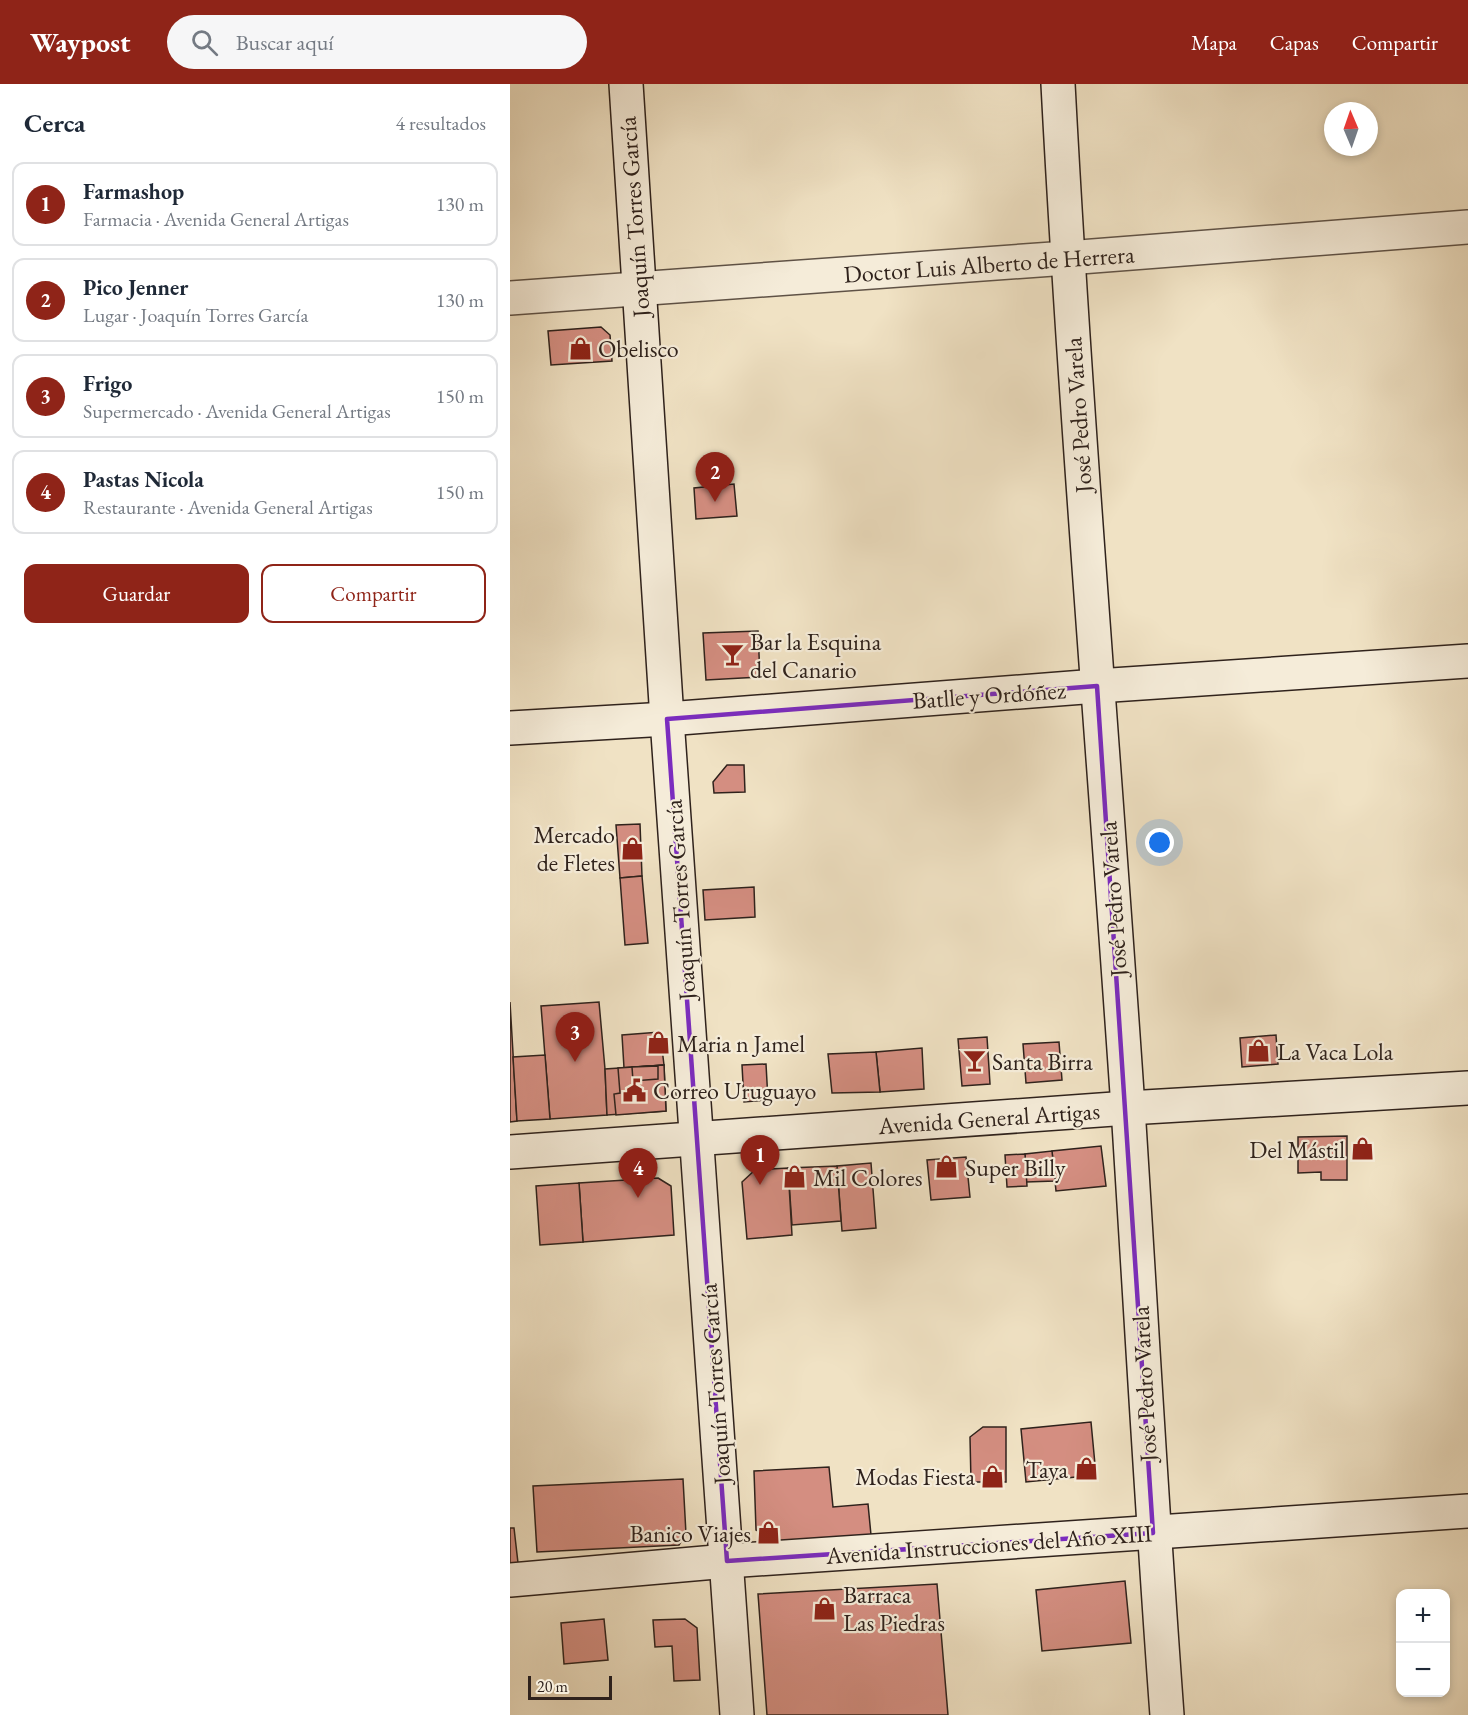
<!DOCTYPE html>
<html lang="es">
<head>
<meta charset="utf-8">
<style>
	body { margin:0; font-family:"EB Garamond",serif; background:#f6f6f7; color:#1f2937 }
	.controls { position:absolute; right:18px; bottom:18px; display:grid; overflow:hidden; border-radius:12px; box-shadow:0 3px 9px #0003 }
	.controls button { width:54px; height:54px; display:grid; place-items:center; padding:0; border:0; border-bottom:2px solid #e0e1e3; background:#fff; color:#1f2937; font:30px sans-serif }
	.compass { position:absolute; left:814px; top:18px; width:54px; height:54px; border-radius:50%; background:#fff; box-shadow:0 3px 9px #0003; rotate:358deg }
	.scale { position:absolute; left:18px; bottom:15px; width:84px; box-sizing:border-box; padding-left:6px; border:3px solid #2f221c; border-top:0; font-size:16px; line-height:21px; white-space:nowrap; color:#2f221c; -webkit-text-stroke:4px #f5ecd9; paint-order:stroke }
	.you { position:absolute; left:650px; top:759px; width:21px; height:21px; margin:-15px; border:4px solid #fff; border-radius:50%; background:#1a73e8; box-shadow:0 0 0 9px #1a73e833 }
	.badge { display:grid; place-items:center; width:39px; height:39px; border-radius:50%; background:#8f2418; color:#fff; font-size:20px; font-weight:700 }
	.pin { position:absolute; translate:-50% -50px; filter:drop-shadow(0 2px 3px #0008) }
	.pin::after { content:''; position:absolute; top:32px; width:21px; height:18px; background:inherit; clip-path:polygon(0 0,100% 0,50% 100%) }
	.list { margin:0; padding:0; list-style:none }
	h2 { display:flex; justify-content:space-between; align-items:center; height:78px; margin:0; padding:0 24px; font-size:26px }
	h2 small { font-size:20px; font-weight:400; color:#747a83 }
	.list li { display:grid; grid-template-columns:39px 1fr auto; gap:18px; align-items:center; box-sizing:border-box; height:84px; margin:0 12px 12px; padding:0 12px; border:2px solid #e0e1e3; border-radius:12px }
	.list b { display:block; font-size:22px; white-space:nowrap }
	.list p { margin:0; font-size:20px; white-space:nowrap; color:#747a83 }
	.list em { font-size:20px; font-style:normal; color:#747a83 }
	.actions { display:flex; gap:12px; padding:18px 24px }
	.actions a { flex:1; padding:14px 0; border:2px solid #8f2418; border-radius:12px; text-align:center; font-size:21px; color:#8f2418 }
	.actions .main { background:#8f2418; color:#fff }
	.icon { flex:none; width:33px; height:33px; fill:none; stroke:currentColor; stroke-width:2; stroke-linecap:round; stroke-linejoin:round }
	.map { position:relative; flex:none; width:958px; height:1631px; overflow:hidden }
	header { display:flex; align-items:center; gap:36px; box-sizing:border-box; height:84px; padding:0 30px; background:#8f2418; color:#fff }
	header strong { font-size:28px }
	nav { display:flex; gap:33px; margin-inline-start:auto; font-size:21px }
	.search { width:420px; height:54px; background:#f6f6f7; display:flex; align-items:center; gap:15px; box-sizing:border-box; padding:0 21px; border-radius:33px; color:#747a83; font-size:22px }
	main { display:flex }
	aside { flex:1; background:#fff }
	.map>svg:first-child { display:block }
</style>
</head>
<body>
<header>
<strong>Waypost</strong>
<div class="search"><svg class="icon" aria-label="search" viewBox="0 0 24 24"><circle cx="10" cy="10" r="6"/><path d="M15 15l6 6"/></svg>Buscar aquí</div>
<nav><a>Mapa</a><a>Capas</a><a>Compartir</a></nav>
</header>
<main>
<aside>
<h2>Cerca<small>4 resultados</small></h2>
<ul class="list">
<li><span class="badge">1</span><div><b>Farmashop</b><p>Farmacia · Avenida General Artigas</p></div><em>130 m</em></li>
<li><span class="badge">2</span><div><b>Pico Jenner</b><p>Lugar · Joaquín Torres García</p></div><em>130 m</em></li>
<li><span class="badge">3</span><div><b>Frigo</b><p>Supermercado · Avenida General Artigas</p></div><em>150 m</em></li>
<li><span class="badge">4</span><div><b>Pastas Nicola</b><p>Restaurante · Avenida General Artigas</p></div><em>150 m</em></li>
</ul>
<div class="actions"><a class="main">Guardar</a><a>Compartir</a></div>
</aside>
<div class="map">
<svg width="958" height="1631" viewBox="0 0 958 1631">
	<rect width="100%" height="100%" fill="#f0e2c4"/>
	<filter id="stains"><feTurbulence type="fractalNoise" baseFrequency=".00333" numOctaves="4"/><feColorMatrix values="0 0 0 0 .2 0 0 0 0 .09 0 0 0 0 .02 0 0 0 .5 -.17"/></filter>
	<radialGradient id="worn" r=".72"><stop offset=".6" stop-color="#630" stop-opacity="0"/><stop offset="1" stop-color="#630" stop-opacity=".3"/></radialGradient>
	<g fill="#d48e81" stroke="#2f221c" stroke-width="1.5">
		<polygon points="91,243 100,251 102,277 41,281 38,247"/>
		<polygon points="224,400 227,432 186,435 184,404"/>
		<polygon points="248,547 250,593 196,596 193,549"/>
		<polygon points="217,681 234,681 235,708 204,709 203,698"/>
		<polygon points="130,740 132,792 110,794 106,741"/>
		<polygon points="132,792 138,859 115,861 110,794"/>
		<polygon points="244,803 245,833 195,836 193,806"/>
		<polygon points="0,918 7,1037 0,1038"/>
		<polygon points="89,918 95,985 97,1031 40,1035 31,922"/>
		<polygon points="150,948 154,981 114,984 112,951"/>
		<polygon points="766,951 768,980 732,983 730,954"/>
		<polygon points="477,953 480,1000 452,1002 448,955"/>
		<polygon points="549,958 552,996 516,999 513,960"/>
		<polygon points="412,964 414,1005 370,1008 366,968"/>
		<polygon points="366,968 370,1008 322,1009 318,970"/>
		<polygon points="35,971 40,1035 7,1037 3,973"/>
		<polygon points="256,980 258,1016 234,1018 232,981"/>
		<polygon points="154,981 156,1027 97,1031 95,985"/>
		<polygon points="154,981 156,1027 106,1031 104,1010 110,1009 108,984"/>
		<polygon points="148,982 148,995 123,997 122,983"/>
		<polygon points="837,1052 837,1096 811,1096 811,1088 788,1089 788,1053"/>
		<polygon points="591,1062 596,1102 546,1107 542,1067"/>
		<polygon points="542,1067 545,1097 516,1098 515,1070"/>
		<polygon points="515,1070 517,1102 497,1103 495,1071"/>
		<polygon points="456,1073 460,1113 421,1116 417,1076"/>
		<polygon points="361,1079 366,1144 332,1147 327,1082"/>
		<polygon points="327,1082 331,1137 282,1141 278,1084"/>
		<polygon points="278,1084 282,1151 237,1155 232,1098 245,1086"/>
		<polygon points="148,1094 161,1102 164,1151 73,1158 69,1099"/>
		<polygon points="69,1099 73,1158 30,1161 26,1102"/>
		<polygon points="581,1338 586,1391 516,1398 511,1345"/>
		<polygon points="473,1343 496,1343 496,1398 461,1398 460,1353"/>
		<polygon points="319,1383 323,1423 358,1420 361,1451 268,1458 246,1446 244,1387"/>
		<polygon points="173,1395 176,1450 169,1461 27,1468 23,1402"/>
		<polygon points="0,1444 4,1444 8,1479 0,1479"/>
		<polygon points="615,1497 621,1559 532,1567 526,1506"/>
		<polygon points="427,1500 438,1631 257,1631 248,1510"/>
		<polygon points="94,1535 98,1576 54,1580 51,1539"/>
		<polygon points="175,1535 187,1544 190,1596 164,1597 162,1562 145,1563 143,1536"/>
	</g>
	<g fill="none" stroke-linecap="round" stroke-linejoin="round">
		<defs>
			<polyline id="street" points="0,214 557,174 958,143"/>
			<g id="secondary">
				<polyline points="116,0 157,635 227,1631"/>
				<path d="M548,0C566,342 595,683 618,1024C631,1227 642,1429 657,1631"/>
				<polyline points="0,644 157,635 587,602 958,577"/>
				<polyline points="0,1068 618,1024 958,1004"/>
				<polyline points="0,1496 217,1477 958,1427"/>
			</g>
		</defs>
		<use href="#street" stroke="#5f5246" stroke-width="36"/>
		<use href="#secondary" stroke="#2f221c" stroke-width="36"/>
		<use href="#street" stroke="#f5ecd9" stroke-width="33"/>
		<use href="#secondary" stroke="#f5ecd9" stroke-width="33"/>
	</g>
	<path fill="none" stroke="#7b2cbf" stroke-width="4.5" stroke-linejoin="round" d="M587,602L643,1449L217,1477L157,635Z"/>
	<defs>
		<symbol id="shop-bare" viewBox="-9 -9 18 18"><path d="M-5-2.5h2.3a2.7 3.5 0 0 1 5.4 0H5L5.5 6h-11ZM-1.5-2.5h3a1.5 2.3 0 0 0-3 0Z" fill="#8f2418" stroke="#f5ecd9" stroke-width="2.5" paint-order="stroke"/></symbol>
		<symbol id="bar-bare" viewBox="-9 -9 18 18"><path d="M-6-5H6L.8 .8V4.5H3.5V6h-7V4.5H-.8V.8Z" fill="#8f2418" stroke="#f5ecd9" stroke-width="2.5" paint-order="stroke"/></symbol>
		<symbol id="civic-bare" viewBox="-9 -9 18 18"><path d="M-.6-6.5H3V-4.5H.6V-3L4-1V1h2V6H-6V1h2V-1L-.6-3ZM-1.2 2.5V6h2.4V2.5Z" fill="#8f2418" stroke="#f5ecd9" stroke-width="2.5" paint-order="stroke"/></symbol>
	</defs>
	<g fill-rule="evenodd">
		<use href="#shop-bare" x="54" y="248" width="33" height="33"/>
		<use href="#bar-bare" x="206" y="554" width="33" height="33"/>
		<use href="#shop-bare" x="106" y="748" width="33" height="33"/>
		<use href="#shop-bare" x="132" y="942" width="33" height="33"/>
		<use href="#shop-bare" x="732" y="950" width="33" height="33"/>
		<use href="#bar-bare" x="448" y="960" width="33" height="33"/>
		<use href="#civic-bare" x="108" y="990" width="33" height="33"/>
		<use href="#shop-bare" x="836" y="1048" width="33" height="33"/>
		<use href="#shop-bare" x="420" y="1066" width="33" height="33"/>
		<use href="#shop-bare" x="268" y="1076" width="33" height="33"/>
		<use href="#shop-bare" x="560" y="1368" width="33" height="33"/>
		<use href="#shop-bare" x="466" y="1376" width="33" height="33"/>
		<use href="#shop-bare" x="242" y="1432" width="33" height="33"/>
		<use href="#shop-bare" x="298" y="1508" width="33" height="33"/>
	</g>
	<g text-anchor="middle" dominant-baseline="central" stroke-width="4.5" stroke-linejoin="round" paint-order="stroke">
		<g font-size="24" fill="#2f221c" stroke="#f5ecd9">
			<text transform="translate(124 133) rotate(-94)">Joaquín Torres García</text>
			<text transform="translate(479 180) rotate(-4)">Doctor Luis Alberto de Herrera</text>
			<text transform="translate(568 331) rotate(-94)">José Pedro Varela</text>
			<text transform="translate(479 611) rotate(-4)">Batlle y Ordóñez</text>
			<text transform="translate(603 815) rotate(-94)">José Pedro Varela</text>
			<text transform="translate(170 816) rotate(-94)">Joaquín Torres García</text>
			<text transform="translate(479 1034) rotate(-4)">Avenida General Artigas</text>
			<text transform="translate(205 1300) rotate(-94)">Joaquín Torres García</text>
			<text transform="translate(634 1300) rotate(-93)">José Pedro Varela</text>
			<text transform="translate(479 1460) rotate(-4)">Avenida Instrucciones del Año XIII</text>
		</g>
		<g font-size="24" fill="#2f221c" stroke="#f5ecd9" text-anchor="start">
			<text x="88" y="264">Obelisco</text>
			<text x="240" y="557">Bar la Esquina<tspan x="240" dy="28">del Canario</tspan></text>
			<text x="105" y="750" text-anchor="end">Mercado<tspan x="105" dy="28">de Fletes</tspan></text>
			<text x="167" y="959">Maria n Jamel</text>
			<text x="767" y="967">La Vaca Lola</text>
			<text x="482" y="977">Santa Birra</text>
			<text x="143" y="1006">Correo Uruguayo</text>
			<text x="835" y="1065" text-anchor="end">Del Mástil</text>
			<text x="455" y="1083">Super Billy</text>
			<text x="303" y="1093">Mil Colores</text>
			<text x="558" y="1385" text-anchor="end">Taya</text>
			<text x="465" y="1392" text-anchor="end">Modas Fiesta</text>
			<text x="241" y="1449" text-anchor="end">Banico Viajes</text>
			<text x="333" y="1510">Barraca<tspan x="333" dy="28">Las Piedras</tspan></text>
		</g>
	</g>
	<rect width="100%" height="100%" filter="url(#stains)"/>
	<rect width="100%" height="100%" fill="url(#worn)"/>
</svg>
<div class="controls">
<button>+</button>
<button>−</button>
</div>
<svg class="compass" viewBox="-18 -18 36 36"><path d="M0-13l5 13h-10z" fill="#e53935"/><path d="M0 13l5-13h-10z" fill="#747a83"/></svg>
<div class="scale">20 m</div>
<div class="you"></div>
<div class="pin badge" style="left:250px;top:1101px">1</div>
<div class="pin badge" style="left:205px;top:418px">2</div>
<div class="pin badge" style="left:65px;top:978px">3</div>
<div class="pin badge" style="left:128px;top:1114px">4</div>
</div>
</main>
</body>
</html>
